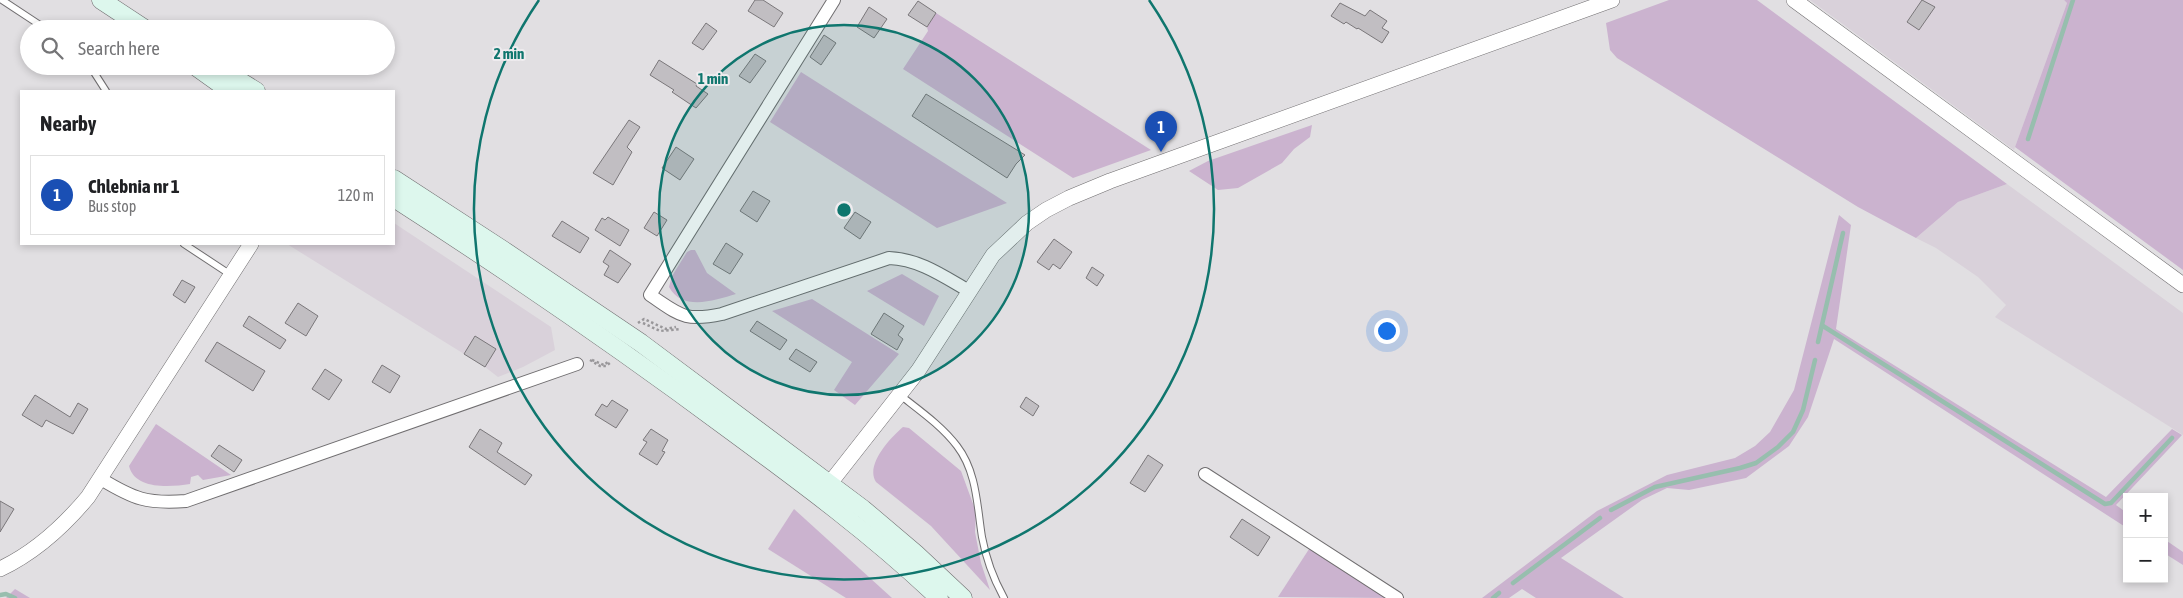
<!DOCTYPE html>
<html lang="en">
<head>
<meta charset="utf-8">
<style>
	body { margin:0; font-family:"Asap Condensed",sans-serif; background:#f6f6f6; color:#202124 }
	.controls { position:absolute; right:15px; bottom:15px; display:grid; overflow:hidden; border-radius:0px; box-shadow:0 2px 8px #0003 }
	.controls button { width:45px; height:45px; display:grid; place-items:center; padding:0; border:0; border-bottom:1px solid #e0e0e0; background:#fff; color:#202124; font:25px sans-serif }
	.you { position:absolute; left:1386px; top:330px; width:18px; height:18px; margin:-12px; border:4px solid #fff; border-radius:50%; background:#1a73e8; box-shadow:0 0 0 8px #1a73e833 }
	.badge { display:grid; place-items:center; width:32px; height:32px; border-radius:50%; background:#1a73e8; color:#fff; font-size:16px; font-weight:700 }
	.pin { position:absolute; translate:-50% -41px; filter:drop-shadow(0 1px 2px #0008) }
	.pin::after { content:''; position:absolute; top:26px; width:18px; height:15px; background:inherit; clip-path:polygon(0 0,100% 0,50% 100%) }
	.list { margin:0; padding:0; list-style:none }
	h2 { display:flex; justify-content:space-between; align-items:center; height:65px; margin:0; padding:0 20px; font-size:21px }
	h2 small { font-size:16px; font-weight:400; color:#757577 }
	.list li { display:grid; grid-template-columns:32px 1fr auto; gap:15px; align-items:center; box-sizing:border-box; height:80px; margin:0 10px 10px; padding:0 10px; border:1px solid #e0e0e0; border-radius:0px }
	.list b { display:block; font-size:19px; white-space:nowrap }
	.list p { margin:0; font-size:16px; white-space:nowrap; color:#757577 }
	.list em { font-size:16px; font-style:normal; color:#757577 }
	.icon { flex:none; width:28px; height:28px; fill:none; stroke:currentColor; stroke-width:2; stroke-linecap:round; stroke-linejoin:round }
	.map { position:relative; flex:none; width:2183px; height:598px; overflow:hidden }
	.search { position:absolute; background:#fff; box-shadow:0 2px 8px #0003; left:20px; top:20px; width:375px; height:55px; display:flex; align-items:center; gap:12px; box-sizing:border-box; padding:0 18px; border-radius:28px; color:#757577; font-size:19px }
	.panel { position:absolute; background:#fff; box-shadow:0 2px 8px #0003; left:20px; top:90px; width:375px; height:155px; border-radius:0px }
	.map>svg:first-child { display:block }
</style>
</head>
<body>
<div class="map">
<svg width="2183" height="598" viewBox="0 0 2183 598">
	<rect width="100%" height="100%" fill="#e1dfe2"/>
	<g fill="#d9d1da">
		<polygon points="1810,0 2064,0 2067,3 2014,150"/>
		<polygon points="2007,184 2183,313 2183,435 1995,317 2006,305 1978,277 1936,248 1916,238 1958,202"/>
		<polygon points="394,223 551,327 555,350 523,367 498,377 485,367 287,244 394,244"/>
	</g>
	<g fill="#cbb3cf">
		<polygon points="1669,0 1757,0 2007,184 1958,202 1916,238 1858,207 1617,58 1610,50 1606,23"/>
		<polygon points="2064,0 2183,0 2183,270 2015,147 2067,3"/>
		<polygon points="936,13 1151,150 1073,178 903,69 928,31 927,27"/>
		<polygon points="801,72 1007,203 937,228 770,122"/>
		<polygon points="1312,125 1310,137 1294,149 1282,163 1238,188 1218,190 1189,171 1208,161"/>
		<polygon points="1839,215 1851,225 1836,329 2106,497 2172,429 2182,435 2116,505 2127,513 2127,528 1834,339 1808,417 1789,446 1746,478 1689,490 1667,488 1642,500 1561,558 1624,598 1536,598 1522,589 1509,598 1482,598 1597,511 1667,475 1735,458 1755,446 1770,432 1794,390"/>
		<path d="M691,250H695L707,273L736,294C715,300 683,312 669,287L672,276L687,252Z"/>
		<polygon points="902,274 939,296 924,326 867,291"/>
		<polygon points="812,299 899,354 855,405 834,390 852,362 772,311"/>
		<path d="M156,424L159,426L231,475L203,480L198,475L191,477L190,484C170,487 135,490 129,466Z"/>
		<path d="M903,427L909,428L961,471L976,512L975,532L981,563L990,590L931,526L876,482C865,465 890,438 903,427Z"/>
		<polygon points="794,509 892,598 846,598 768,549"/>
		<polygon points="2164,539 2183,552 2183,565 2164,553"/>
		<polygon points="1311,546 1391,598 1278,597"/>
		<polygon points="15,589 30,598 6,598"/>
	</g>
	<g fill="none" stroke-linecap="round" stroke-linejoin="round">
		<g stroke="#97beae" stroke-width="4.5">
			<polyline points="2028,139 2073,0"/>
			<polyline points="1823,326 2105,504 2111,503 2172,438"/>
			<polyline points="1818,342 1843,233"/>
			<polyline points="1611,510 1655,487 1740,468 1756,463 1778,447 1793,432 1803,410 1815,360"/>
			<polyline points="1513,583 1600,518"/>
			<polyline points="0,595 6,594 15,598"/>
			<polyline points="1493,598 1499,593"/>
		</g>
	</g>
	<g fill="#c1bec2" stroke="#7a777a">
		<polygon points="755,0 763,0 783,13 774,27 748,11"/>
		<polygon points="1922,0 1935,7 1919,30 1907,22"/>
		<polygon points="918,1 936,13 927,27 908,15"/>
		<polygon points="1340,3 1365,16 1370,10 1387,21 1382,28 1389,32 1382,43 1358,28 1357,29 1346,22 1344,24 1331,16"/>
		<polygon points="869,7 887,19 874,38 857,27"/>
		<polygon points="706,23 717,31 703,50 692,43"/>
		<polygon points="824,35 836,43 821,65 810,57"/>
		<polygon points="755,54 766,61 750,83 739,76"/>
		<polygon points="659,60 697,84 696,86 708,94 696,108 672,92 674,90 650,75"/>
		<polygon points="926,94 1025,155 1016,164 1007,178 912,116"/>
		<polygon points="629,120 640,127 627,147 632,152 613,185 593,173"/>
		<polygon points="676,147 694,159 680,180 662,168"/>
		<polygon points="753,191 770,201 757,222 740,211"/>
		<polygon points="654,212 667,220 657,236 644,228"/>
		<polygon points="855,212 871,222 860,239 844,228"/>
		<polygon points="608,217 629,230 620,246 595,230 602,218 605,220"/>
		<polygon points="562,221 589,238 580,253 552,236"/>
		<polygon points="1054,239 1072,252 1060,269 1053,264 1049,270 1037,262"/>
		<polygon points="726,243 743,254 730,274 713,264"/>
		<polygon points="610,250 631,264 618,283 604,275 609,266 603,262"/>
		<polygon points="1092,267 1104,275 1097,286 1086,278"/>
		<polygon points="182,280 195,287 185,303 173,295"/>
		<polygon points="298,303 318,316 306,336 285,323"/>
		<polygon points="884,313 904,326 898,335 903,339 897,350 871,334"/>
		<polygon points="249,316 286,340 280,349 243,326"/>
		<polygon points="757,321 787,340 780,350 750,331"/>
		<polygon points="475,336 496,349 485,367 464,354"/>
		<polygon points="217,342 265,371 253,391 205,361"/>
		<polygon points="796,349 817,362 810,372 789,359"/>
		<polygon points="382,365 400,376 390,393 372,382"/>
		<polygon points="325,369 342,380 329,400 312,389"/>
		<polygon points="35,395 70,417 78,403 88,409 73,434 46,420 42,427 22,415"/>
		<polygon points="1026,397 1039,406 1033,416 1020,407"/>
		<polygon points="612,400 628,410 616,428 595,415 602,404 607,407"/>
		<polygon points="480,429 502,443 497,452 532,475 525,485 469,447"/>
		<polygon points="651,429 668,440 662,451 665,452 657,465 639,454 647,442 643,440"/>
		<polygon points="219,445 242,460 234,472 211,456"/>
		<polygon points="1148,455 1163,465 1145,492 1130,483"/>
		<polygon points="0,501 14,509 0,532"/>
		<polygon points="1242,519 1270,537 1258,556 1230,537"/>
	</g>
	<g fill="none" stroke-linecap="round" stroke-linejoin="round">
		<defs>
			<g id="service">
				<polyline points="2,0 46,29"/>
				<polyline points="90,66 106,91"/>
				<polyline points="184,244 231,275"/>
				<path d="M900,395C919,410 942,426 957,446C977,472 977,506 982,537C986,559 993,578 1004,598"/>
			</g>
			<g id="minor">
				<path d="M834,0L650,295C680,315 684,322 722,314L889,258C919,259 943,276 969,291"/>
				<polyline points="1205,474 1397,598"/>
				<path d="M101,479C134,499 147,504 186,501L577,364"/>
			</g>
			<g id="tertiary">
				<polyline points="1794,0 2183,285"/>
				<polyline points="823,492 918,371 993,255 1027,223 1046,210 1069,198 1110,181 1612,0"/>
				<path d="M0,569C36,552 63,527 88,497L251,244"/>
			</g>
			<g id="secondary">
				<polyline points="101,0 145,29"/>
				<polyline points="195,66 230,91"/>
				<polyline points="215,66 256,91"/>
				<polyline points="394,179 506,252 641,343 863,509 915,553 963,598"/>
				<path d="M394,198C509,272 621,349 730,430C802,483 874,536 939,598"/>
			</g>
		</defs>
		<use href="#service" stroke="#706e70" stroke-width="8"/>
		<use href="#minor" stroke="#706e70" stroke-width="14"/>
		<use href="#tertiary" stroke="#706e70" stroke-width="16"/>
		<use href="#secondary" stroke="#706e70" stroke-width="19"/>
		<g stroke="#99979a" stroke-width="2.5" stroke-dasharray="2.5 2.5" stroke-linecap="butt">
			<polyline points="638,323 644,319 666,329 676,327"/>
			<polyline points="643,323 660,331 680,329"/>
			<polyline points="590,360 600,366 606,366 611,362"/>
			<polyline points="592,360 604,365 609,361"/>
		</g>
		<use href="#service" stroke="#fff" stroke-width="6"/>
		<use href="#minor" stroke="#fff" stroke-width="12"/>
		<use href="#tertiary" stroke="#fff" stroke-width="15"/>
		<use href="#secondary" stroke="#ddf7ed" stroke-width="18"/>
	</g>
	<circle cx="844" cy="210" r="185" fill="#0f766e" fill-opacity=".12"/>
	<g fill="none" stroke="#0f766e" stroke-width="2.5">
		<circle cx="844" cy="210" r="185"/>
		<path d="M1149 0A370 370 0 1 1 539 0"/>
	</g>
	<circle cx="844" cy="210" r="8" fill="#0f766e" stroke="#efecef" stroke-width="2.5"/>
	<g font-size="15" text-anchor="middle" font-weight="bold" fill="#0f766e" stroke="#efecef" stroke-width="4" stroke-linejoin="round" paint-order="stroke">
		<text x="509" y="59">2 min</text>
		<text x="713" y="84">1 min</text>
	</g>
</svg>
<div class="controls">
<button>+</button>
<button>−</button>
</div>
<div class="you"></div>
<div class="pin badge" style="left:1161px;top:152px;background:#1a4fb4">1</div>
<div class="search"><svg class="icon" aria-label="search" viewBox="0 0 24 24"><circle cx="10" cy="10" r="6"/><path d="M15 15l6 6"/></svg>Search here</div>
<section class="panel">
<h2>Nearby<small></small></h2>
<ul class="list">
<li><span class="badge" style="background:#1a4fb4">1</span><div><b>Chlebnia nr 1</b><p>Bus stop</p></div><em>120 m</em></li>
</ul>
</section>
</div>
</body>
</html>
